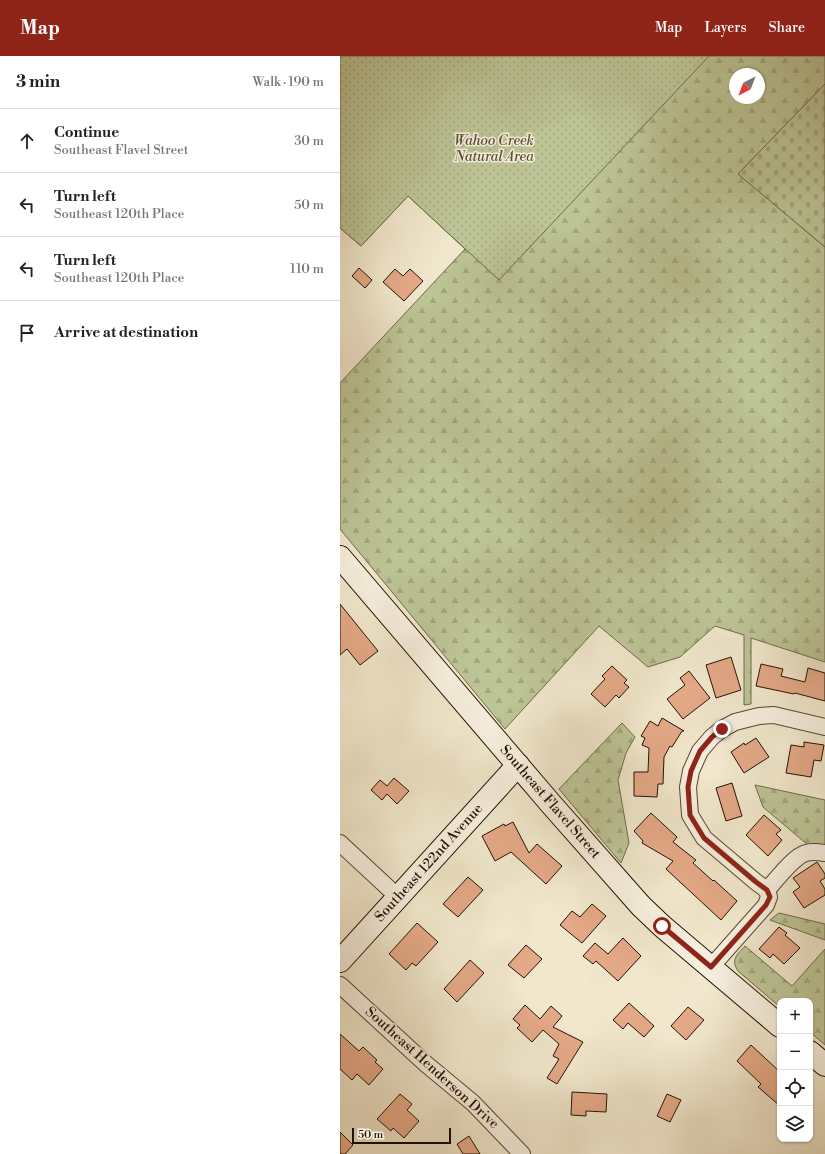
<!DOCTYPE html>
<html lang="en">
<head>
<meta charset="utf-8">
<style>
	body { margin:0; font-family:"Libre Bodoni",serif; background:#f2f2f2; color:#202124 }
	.controls { position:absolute; right:12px; bottom:12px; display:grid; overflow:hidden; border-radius:8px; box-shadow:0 1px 3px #0004 }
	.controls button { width:36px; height:36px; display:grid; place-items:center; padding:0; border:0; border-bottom:1px solid #e0e0e0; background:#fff; color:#202124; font:20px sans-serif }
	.compass { position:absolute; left:389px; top:12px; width:36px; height:36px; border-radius:50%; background:#fff; box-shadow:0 1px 3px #0004; rotate:222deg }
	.scale { position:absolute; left:12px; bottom:10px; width:99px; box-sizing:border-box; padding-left:4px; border:2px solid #251002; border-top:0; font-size:11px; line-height:14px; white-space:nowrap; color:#251002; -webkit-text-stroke:3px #f6efde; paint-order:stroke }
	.stop { position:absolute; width:12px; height:12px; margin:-9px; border:3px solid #8f2418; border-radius:50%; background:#fff }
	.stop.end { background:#8f2418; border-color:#fff; box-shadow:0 1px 4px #0008 }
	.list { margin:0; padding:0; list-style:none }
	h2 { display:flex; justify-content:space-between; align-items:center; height:52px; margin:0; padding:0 16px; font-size:17px }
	h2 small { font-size:13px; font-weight:400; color:#757577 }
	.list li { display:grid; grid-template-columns:26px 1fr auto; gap:12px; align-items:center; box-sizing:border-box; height:64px; padding:0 16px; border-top:1px solid #e0e0e0 }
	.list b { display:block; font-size:15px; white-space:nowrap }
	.list p { margin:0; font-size:13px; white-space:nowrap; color:#757577 }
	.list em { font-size:13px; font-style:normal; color:#757577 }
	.icon { flex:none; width:22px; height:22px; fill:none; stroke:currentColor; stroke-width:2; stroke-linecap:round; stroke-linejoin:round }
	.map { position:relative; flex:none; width:485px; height:1098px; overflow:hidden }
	header { display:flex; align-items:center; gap:24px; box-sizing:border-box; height:56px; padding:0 20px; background:#8f2418; color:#fff }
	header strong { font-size:19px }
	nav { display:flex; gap:22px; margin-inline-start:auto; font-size:14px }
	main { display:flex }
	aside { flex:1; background:#fff }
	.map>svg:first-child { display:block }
</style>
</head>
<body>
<header>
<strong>Map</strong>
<nav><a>Map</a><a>Layers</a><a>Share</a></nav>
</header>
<main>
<aside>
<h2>3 min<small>Walk · 190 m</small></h2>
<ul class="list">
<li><svg class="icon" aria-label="ahead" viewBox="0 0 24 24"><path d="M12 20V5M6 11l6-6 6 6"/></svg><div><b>Continue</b><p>Southeast Flavel Street</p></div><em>30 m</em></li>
<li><svg class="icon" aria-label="left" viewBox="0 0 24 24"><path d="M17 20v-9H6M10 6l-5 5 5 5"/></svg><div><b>Turn left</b><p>Southeast 120th Place</p></div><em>50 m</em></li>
<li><svg class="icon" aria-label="left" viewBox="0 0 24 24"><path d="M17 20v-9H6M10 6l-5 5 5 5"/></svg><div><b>Turn left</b><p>Southeast 120th Place</p></div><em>110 m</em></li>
<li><svg class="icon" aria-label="arrive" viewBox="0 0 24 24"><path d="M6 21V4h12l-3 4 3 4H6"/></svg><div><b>Arrive at destination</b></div></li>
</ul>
</aside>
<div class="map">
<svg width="485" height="1098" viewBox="0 0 485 1098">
	<defs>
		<pattern id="forest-firs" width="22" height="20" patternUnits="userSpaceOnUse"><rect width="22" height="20" fill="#bdc496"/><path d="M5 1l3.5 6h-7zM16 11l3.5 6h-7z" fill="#a2a780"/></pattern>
		<pattern id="cemetery-stones" width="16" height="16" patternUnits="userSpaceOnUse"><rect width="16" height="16" fill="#bdc496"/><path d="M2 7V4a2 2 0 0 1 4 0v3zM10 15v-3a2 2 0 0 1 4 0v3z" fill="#a2a780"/></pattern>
		<pattern id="park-dots" width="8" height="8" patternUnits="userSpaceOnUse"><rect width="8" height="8" fill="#bdc496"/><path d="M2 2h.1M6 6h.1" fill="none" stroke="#a2a780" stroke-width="1.8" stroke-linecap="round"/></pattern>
	</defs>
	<rect width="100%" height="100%" fill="#f1e7cc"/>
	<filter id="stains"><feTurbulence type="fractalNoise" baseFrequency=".005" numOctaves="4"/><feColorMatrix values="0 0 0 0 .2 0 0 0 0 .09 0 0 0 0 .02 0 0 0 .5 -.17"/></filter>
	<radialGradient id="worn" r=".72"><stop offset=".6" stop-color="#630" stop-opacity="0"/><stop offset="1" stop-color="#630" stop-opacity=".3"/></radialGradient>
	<g fill="url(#forest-firs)" stroke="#716a4c" fill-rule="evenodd">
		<path d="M0,0H485V28L398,118L485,191V606L411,582V648L404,649V579L375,570L340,601L308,611L259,570L165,673L0,473V327L125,193L68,140L21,190L0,172ZM395,18H419V42H395Z"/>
		<polygon points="282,667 295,681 286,697 278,724 289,787 281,807 219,733"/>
		<polygon points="415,729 485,744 485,790 468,789 423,751"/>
		<polygon points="439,857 485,868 485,884 430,864"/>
		<path d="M405,890L452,930L485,893V989L470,976V945H440V951L398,915C390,903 398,898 405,890Z"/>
	</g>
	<polygon fill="url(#cemetery-stones)" stroke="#716a4c" points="485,28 485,191 398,118"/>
	<polygon fill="url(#park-dots)" stroke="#716a4c" points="0,0 369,0 159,224 68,140 21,190 0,172"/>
	<g fill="#e4a987" stroke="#251002">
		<polygon points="19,212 32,224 25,232 12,220"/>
		<polygon points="55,213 63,220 70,213 83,225 64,245 43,226"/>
		<polygon points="0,548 38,595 20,609 7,593 0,599"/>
		<polygon points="391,601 401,634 376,642 366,609"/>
		<polygon points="421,608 443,613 441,620 465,626 468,612 485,617 485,645 455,637 454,638 416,630"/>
		<polygon points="272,610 287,624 284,627 289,631 279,642 276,639 265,651 251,638 265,623 262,620"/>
		<polygon points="349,615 370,642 343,663 327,643 345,629 340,622"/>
		<polygon points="322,662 344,675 342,675 332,691 330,690 324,701 323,728 318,728 317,741 294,740 294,716 308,716 309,692 302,689 305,682 301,680 310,665 318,670"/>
		<polygon points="416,682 429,701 404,717 391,696 404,687 405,689"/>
		<polygon points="464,686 484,689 481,705 474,704 471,721 446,717 451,689 464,691"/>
		<polygon points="54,722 69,735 57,748 47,738 42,744 31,734 40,724 47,730"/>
		<polygon points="392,727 402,760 386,765 376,732"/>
		<polygon points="311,757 337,781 333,786 356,804 353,807 373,825 374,824 397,845 381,864 326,813 333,805 302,787 303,785 294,775"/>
		<polygon points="424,759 441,774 436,778 442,784 428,800 406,779"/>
		<polygon points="173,766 189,797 197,788 222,810 206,828 171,796 155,805 142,780 164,768 165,770"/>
		<polygon points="477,806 485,818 485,822 480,825 485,833 485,839 464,852 453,836 460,831 453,822"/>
		<polygon points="128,821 143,834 118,861 103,848"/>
		<polygon points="252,848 266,860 242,887 220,869 232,855 240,861"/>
		<polygon points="77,867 98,886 76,910 72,907 66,914 49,898"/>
		<polygon points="439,871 447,877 445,879 460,892 444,908 433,898 430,902 419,893"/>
		<polygon points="283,882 301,900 278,925 256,905 253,908 243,900 255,887 268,898"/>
		<polygon points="186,889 202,903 184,922 168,909"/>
		<polygon points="130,904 144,917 117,946 104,933"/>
		<polygon points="289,947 314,970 304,981 288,967 283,973 273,964"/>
		<polygon points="185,949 200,963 211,950 222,960 213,971 243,986 217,1028 207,1022 219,1003 213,1000 219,988 203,974 192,986 177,972 180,969 173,963"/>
		<polygon points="348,951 364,964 346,984 331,970"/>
		<polygon points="0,978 19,995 23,991 37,1004 35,1006 43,1013 29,1029 17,1018 12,1024 0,1013"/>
		<polygon points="411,989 440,1016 440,1050 418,1031 421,1028 397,1005"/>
		<polygon points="232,1036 267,1038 266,1056 246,1055 246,1060 231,1059"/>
		<polygon points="60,1038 72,1048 67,1054 79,1065 64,1082 53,1072 51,1075 37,1063"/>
		<polygon points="327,1038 341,1044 330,1066 317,1060"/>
		<polygon points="0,1076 13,1089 5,1098 0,1098"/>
		<polygon points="129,1080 140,1098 123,1098 117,1088"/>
	</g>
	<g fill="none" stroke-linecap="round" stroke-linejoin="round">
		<defs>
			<g id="street">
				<polyline points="0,787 58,841"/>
				<path d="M427,834C436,824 454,800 466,797C472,795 479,796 485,797"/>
				<polyline points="371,911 426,849 429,841 427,834 416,826 364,782 350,759 348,731 351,715 360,695 372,681 382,673 395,666 419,660 434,659 485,671"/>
				<polyline points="0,929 86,1008 133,1047 182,1098"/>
			</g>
			<g id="secondary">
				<polyline points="0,501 211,748 301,850 322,870 440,970"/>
				<polyline points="0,905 178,709"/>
				<polyline points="470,996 485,1009"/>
			</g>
		</defs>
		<use href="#street" stroke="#584634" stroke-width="18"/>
		<use href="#secondary" stroke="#251002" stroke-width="24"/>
		<use href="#street" stroke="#f6efde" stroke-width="16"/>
		<use href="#secondary" stroke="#f6efde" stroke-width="22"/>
	</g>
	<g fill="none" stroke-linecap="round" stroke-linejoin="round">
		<polyline stroke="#8f2418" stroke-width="5" points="322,870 371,911 426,849 430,841 427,834 416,826 364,782 350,759 348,731 351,715 360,695 372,681 382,673"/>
	</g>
	<g text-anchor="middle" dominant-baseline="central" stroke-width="3" stroke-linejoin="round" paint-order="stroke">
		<g font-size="14" font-style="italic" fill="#5a4f36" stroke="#f6efde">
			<text x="154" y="85">Wahoo Creek<tspan x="154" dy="16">Natural Area</tspan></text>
		</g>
		<g font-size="14" fill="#251002" stroke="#f6efde">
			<text transform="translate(210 746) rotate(49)">Southeast Flavel Street</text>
			<text transform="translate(89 807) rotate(-48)">Southeast 122nd Avenue</text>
			<text transform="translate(92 1012) rotate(42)">Southeast Henderson Drive</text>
		</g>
	</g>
	<rect width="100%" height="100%" filter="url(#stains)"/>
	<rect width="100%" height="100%" fill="url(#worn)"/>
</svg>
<div class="controls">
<button>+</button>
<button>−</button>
<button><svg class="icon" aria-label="locate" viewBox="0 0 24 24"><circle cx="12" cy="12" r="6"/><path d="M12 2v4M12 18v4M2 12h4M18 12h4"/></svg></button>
<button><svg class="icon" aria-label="layers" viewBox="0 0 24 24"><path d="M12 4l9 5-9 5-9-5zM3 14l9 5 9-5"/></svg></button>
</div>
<svg class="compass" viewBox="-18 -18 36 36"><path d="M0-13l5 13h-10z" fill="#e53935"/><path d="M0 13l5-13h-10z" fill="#757577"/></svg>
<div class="scale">50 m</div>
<div class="stop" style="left:322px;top:870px"></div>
<div class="stop end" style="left:382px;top:673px"></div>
</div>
</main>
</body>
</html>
